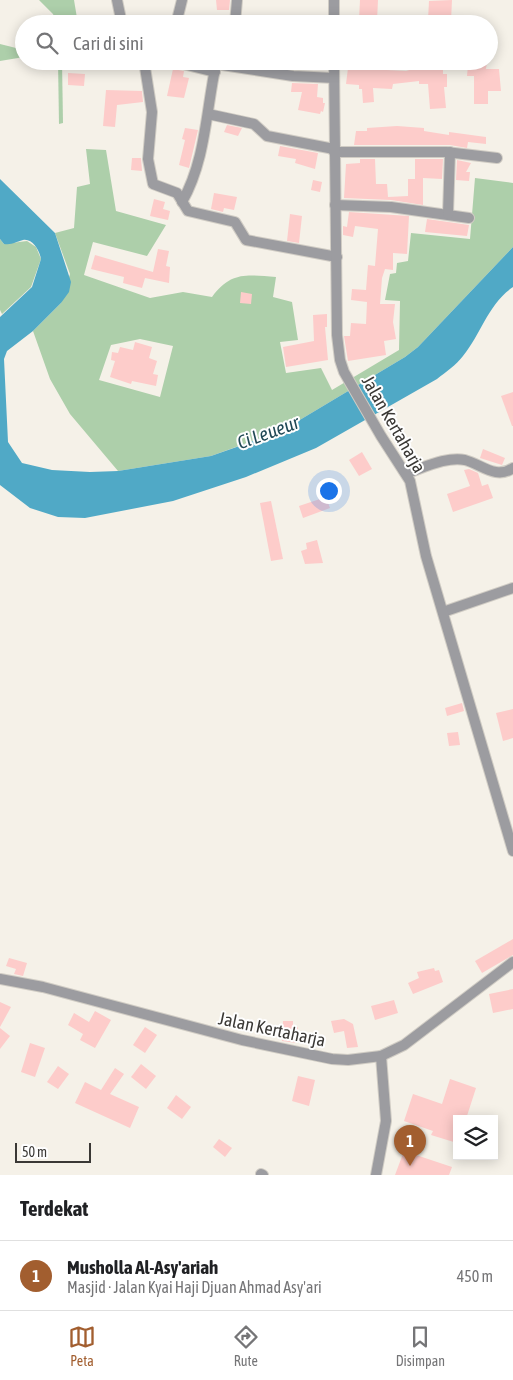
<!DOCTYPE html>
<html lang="id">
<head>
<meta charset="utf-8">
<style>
	body { margin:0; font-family:"Asap Condensed",sans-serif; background:#f2f2f2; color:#202124 }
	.controls { position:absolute; right:15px; bottom:15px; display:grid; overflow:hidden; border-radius:0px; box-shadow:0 2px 12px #0003 }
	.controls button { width:45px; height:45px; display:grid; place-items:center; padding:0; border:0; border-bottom:1px solid #e0e0e0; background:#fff; color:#202124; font:25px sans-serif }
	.scale { position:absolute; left:15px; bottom:12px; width:76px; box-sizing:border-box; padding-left:5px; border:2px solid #3a3835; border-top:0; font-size:14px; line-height:18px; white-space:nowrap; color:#3a3835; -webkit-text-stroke:4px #fefefe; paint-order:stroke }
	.you { position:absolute; left:328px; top:490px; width:18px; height:18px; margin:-12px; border:4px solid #fff; border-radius:50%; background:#1a73e8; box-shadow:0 0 0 8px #1a73e833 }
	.badge { display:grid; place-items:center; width:32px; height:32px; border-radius:50%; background:#a25e2f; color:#fff; font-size:16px; font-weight:700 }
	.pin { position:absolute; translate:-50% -41px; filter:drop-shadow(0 1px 2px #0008) }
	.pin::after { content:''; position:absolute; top:26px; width:18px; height:15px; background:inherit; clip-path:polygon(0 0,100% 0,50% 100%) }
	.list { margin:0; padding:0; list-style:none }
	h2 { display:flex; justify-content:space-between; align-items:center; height:65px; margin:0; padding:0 20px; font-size:21px }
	h2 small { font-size:16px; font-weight:400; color:#757577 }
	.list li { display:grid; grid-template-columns:32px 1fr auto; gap:15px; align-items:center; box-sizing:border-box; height:70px; padding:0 20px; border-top:1px solid #e0e0e0 }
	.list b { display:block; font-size:19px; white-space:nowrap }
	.list p { margin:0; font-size:16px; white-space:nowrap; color:#757577 }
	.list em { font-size:16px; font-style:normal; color:#757577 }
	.icon { flex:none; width:28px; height:28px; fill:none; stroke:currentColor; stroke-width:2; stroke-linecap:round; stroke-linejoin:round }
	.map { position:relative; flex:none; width:513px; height:1175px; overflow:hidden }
	.search { position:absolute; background:#fff; box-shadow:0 2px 12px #0003; left:15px; right:15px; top:15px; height:55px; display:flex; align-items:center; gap:12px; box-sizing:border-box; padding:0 18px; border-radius:28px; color:#757577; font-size:19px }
	.sheet { height:135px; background:#fff }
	nav { display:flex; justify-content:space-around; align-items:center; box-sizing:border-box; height:70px; border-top:1px solid #e0e0e0; background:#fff; font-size:14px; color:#757577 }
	nav a { display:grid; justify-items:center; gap:2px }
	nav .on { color:#a25e2f }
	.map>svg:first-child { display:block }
</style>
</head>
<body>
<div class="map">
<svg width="513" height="1175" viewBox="0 0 513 1175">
	<rect width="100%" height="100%" fill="#f5f1e8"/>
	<g fill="#adcfaa" fill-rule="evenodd">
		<polygon points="39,0 74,0 78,24 57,24 53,14"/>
		<polygon points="0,44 24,50 24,57 0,61"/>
		<polygon points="58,61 62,61 63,123 59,124"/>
		<path d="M86,149L106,150L116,211L166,225L147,256L93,242L84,275L150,298L183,292L212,297C231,271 247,275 276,277L273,297L292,302L298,340L280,342L286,373L321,368L332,390L399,350L400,301L385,300L390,274L396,273L397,263L408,261L411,233L470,239L475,178L513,183V247L418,347L405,357L283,430L211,456L118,471L70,414L50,379L33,331L61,303L70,274L55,233L74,228L77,187L90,184ZM140,339L173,346L160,397L99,380L111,345Z"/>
		<polygon points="0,239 4,244 27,241 36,247 41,259 31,287 2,314 0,310"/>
	</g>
	<path fill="#50a9c6" d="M0,179L55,233L71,282L69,292L61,303L33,331L7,351L4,359L8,442L22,463L52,470L90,472L118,471L211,456L248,443L283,430L405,357L418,347L513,247V287C488,304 481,334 463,356C456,365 446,372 437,379L316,448L246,477L173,501L85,518L58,517L30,508L0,485V317L32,287L41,259C40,252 33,238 23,240C15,242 13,245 4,244L0,239Z"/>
	<g fill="#fdccca">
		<polygon points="216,0 230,0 229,10 217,10"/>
		<polygon points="360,0 378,0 377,21 359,20"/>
		<polygon points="452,0 451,21 428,20 429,1"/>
		<polygon points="243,61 273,61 272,66"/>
		<polygon points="475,62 487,62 486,69 499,69 501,91 488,91 488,104 474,104 474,76 467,76 468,65 475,65"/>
		<polygon points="423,66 443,66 443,74 447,74 447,87 444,87 446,108 430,109 428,84 419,84 419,81 393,84 392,89 373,88 374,102 363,103 362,89 359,89 359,85 346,84 348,68 406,71"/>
		<polygon points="173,69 184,71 183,77 189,78 184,98 167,96"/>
		<polygon points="68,73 85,74 84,86 68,85"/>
		<polygon points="292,83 318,84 317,97 323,98 323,103 325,103 323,112 321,111 320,114 298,110 302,92 291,92"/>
		<polygon points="106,90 142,91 143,102 117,105 115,127 103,126"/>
		<polygon points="227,125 242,128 238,136 224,132"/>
		<polygon points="397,126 424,128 424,131 449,135 449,132 486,137 486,144 468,142 467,148 450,145 354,145 356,131 367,131 367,128"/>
		<polygon points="185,128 198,130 189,168 179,165 185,140 182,139"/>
		<polygon points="280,146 318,153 315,169 295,163 296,159 278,156"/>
		<polygon points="132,158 141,158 142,171 131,170"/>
		<polygon points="360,159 375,159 376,184 387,184 388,197 408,196 408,179 415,179 415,159 443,159 442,179 423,178 423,205 391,200 344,198 346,164 360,163"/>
		<polygon points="457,160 471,163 466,172 470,172 469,181 456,180"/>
		<polygon points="313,180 322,182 320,192 311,190"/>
		<polygon points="214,193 237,197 234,210 224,208 223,212 211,209"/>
		<polygon points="154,199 165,202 163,209 170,211 168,220 150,216"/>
		<polygon points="349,212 409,216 407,254 393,253 393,270 385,269 382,278 380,304 395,304 393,322 396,339 384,341 386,355 348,361 344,336 350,336 351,323 366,324 367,302 351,300 352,289 366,290 368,265 375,266 378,229 355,226 353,237 343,235 343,226 347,227"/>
		<polygon points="290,214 302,216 299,243 287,241"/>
		<polygon points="427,219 469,225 467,236 425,232"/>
		<polygon points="158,249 169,251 166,266 170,267 169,283 145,278 142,288 123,283 124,277 91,269 95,255 153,272"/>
		<polygon points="241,292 252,294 251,304 240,303"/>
		<polygon points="327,314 327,327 325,327 328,360 286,367 283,347 314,341 313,315"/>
		<polygon points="135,342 152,347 149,358 157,361 153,374 158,375 156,386 132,381 131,384 110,377 115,361 111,360 112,352 118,353 120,347 133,350"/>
		<polygon points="513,392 513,426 512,426 501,396"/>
		<polygon points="483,449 505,458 502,465 480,458"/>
		<polygon points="362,452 372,469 359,476 349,460"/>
		<polygon points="469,469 478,473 482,486 488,484 493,498 453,512 447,494 470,486 464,470"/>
		<polygon points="326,497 330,508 303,518 299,506"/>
		<polygon points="271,501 283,559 271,561 260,503"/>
		<polygon points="317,540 323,563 305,564 301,551 307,549 306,543"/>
		<polygon points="462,703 464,711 447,716 445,708"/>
		<polygon points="513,709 513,738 503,741 496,713"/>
		<polygon points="458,732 460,745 449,746 447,733"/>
		<polygon points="513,939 513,955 482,973 475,961"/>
		<polygon points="9,958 27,963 23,976 14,974 16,969 6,966"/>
		<polygon points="434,968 435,971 439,970 443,982 413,994 408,983 419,978 417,972"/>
		<polygon points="513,989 513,1009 493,1013 489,994"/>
		<polygon points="394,1000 398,1013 375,1020 371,1006"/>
		<polygon points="0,1002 11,1007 0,1027"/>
		<polygon points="95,1011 111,1020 95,1048 80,1040 83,1034 68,1025 74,1013 89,1022"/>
		<polygon points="344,1019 353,1024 358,1047 347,1048 344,1031 334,1033 331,1021"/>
		<polygon points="283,1021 293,1021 293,1026 298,1027 297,1043 282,1041"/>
		<polygon points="145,1027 157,1035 145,1053 133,1045"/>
		<polygon points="0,1028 10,1036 0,1049"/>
		<polygon points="30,1043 45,1048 35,1077 21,1072"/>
		<polygon points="141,1064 156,1076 146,1089 131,1077"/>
		<polygon points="58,1066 69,1074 58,1089 47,1082"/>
		<polygon points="115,1068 124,1074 110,1094 139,1107 130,1128 75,1103 85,1082 101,1090"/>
		<polygon points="298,1076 315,1080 309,1106 292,1101"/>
		<polygon points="450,1079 476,1088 466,1119 457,1119 457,1143 431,1135 433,1131 404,1121 413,1094 442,1104"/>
		<polygon points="176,1095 191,1107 182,1119 167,1108"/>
		<polygon points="219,1139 232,1148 225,1157 213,1147"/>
		<polygon points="404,1151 452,1167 449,1175 395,1175"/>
	</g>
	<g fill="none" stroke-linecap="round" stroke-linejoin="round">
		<defs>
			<g id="minor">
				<polyline points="117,0 122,24"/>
				<polyline points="176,24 182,0"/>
				<polyline points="235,24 237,0"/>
				<polyline points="144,61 152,112 148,159 153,184 177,193 188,211 235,222 246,240 337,257"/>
				<polyline points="171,61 215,72"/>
				<polyline points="343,61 406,64 418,61"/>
				<polyline points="208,114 254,124 267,136 334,149"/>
				<polyline points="334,152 446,152 497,158"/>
				<path d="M182,202C206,160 206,110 216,64L293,76L334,78"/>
				<polyline points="335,205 391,207 469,218"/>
				<polyline points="448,214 450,152"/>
				<path d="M407,473C423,468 447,456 465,460C481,464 496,480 513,468"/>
				<polyline points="443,612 513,588"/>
				<polyline points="261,1174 263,1175"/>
				<polyline points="376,1175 386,1121 381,1056"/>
			</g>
			<g id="tertiary">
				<polyline points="334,24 334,0"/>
				<polyline points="334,61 337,335 340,360 344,372 381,436 410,481 426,556 513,851"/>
				<polyline points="0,979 43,987 242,1040 332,1059 348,1060 381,1056 404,1045 513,962"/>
			</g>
		</defs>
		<use href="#minor" stroke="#d0ccc4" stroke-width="12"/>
		<use href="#tertiary" stroke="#d0ccc4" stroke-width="12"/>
		<use href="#minor" stroke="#9c9ca0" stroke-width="10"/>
		<use href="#tertiary" stroke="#9c9ca0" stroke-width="10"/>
	</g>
	<g text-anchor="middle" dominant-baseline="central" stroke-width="4" stroke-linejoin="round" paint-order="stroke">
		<g font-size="18" fill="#3a3835" stroke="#fefefe">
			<text transform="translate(394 424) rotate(60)">Jalan Kertaharja</text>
			<text transform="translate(272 1029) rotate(12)">Jalan Kertaharja</text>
		</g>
		<g font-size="19" font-style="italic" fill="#204855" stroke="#fefefe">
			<text transform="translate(268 432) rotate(-20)">Ci Leueur</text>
		</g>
	</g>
</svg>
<div class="controls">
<button><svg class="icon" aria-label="layers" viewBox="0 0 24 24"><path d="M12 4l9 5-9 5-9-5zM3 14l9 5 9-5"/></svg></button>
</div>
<div class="scale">50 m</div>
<div class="you"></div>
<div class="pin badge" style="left:410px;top:1166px">1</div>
<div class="search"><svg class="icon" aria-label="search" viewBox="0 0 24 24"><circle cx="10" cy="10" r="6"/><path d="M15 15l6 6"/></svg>Cari di sini</div>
</div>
<section class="sheet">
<h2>Terdekat<small></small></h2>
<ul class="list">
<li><span class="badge">1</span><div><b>Musholla Al-Asy'ariah</b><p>Masjid · Jalan Kyai Haji Djuan Ahmad Asy'ari</p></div><em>450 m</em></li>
</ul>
</section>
<nav>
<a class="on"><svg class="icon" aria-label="map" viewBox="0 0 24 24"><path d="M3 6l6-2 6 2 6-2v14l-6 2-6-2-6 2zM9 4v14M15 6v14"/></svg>Peta</a>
<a><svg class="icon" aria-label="directions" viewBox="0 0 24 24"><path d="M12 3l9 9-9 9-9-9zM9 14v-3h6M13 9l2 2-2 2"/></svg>Rute</a>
<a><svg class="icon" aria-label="saved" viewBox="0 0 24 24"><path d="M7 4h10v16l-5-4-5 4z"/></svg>Disimpan</a>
</nav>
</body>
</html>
